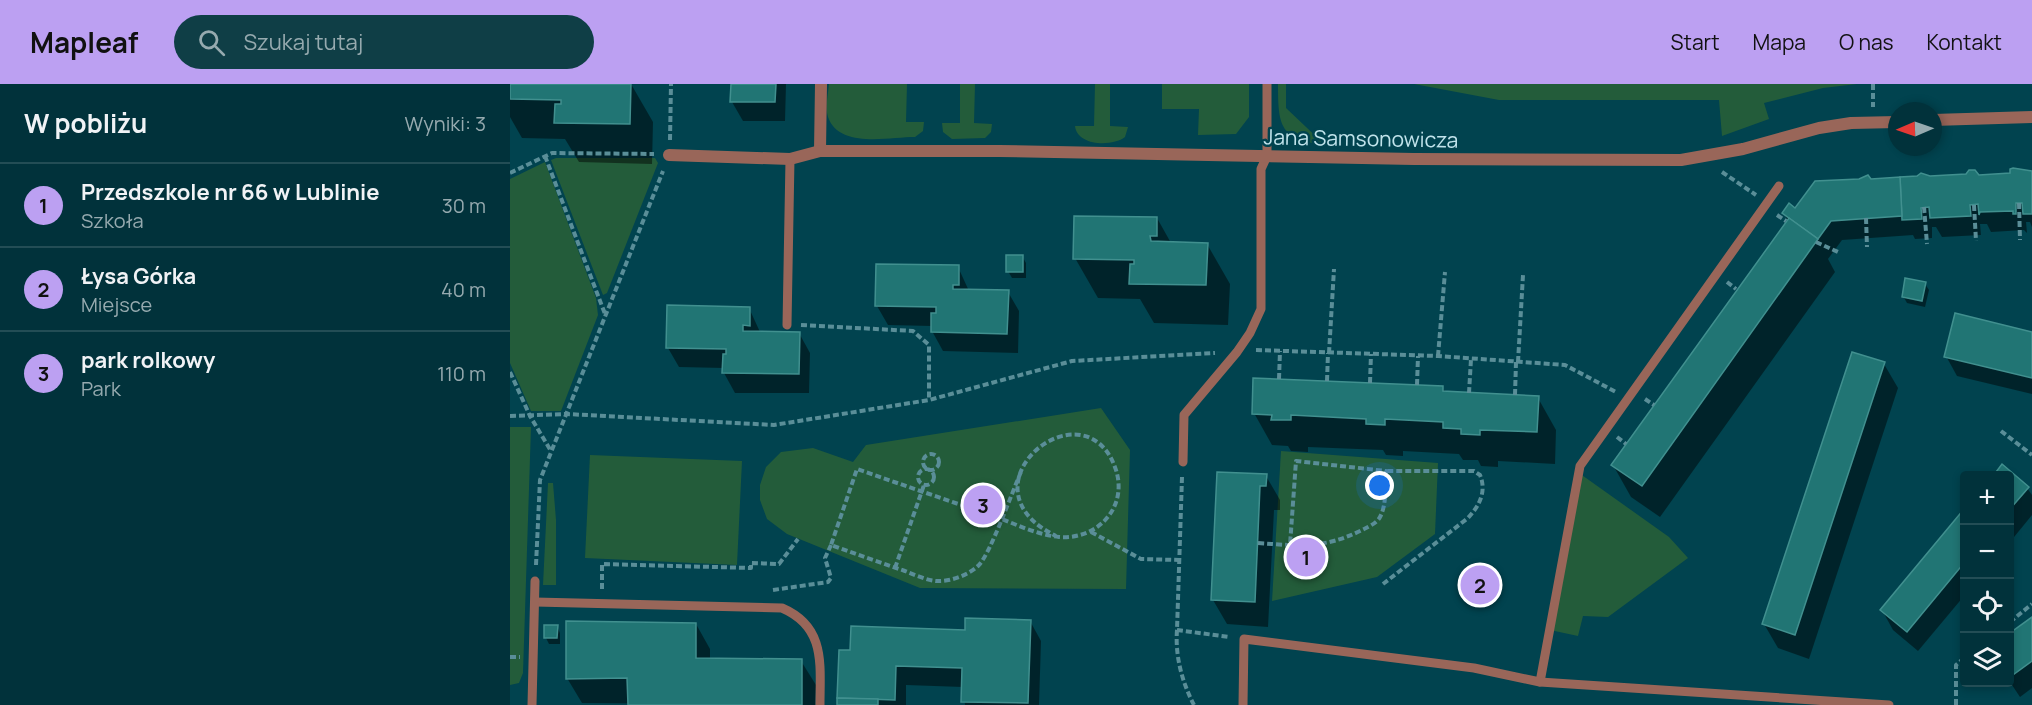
<!DOCTYPE html>
<html lang="pl">
<head>
<meta charset="utf-8">
<style>
	body { margin:0; font-family:Manrope,sans-serif; background:#0f3e46; color:#f1f3f6 }
	.controls { position:absolute; right:18px; bottom:18px; display:grid; overflow:hidden; border-radius:6px; box-shadow:0 3px 9px #0003 }
	.controls button { width:54px; height:54px; display:grid; place-items:center; padding:0; border:0; border-bottom:2px solid #234d55; background:#01323b; color:#f1f3f6; font:30px sans-serif }
	.compass { position:absolute; left:1378px; top:18px; width:54px; height:54px; border-radius:50%; background:#01323b; box-shadow:0 3px 9px #0003; rotate:268deg }
	.you { position:absolute; left:870px; top:402px; width:21px; height:21px; margin:-15px; border:4px solid #fff; border-radius:50%; background:#1a73e8; box-shadow:0 0 0 9px #1a73e833 }
	.badge { display:grid; place-items:center; width:39px; height:39px; border-radius:50%; background:#bca0f2; color:#111; font-size:20px; font-weight:700 }
	.pin { position:absolute; translate:-50% -50%; border:3px solid #fff; box-shadow:0 2px 6px #0006 }
	.list { margin:0; padding:0; list-style:none }
	h2 { display:flex; justify-content:space-between; align-items:center; height:78px; margin:0; padding:0 24px; font-size:26px }
	h2 small { font-size:20px; font-weight:400; color:#96aaaf }
	.list li { display:grid; grid-template-columns:39px 1fr auto; gap:18px; align-items:center; box-sizing:border-box; height:84px; padding:0 24px; border-top:2px solid #234d55 }
	.list b { display:block; font-size:22px; white-space:nowrap }
	.list p { margin:0; font-size:20px; white-space:nowrap; color:#96aaaf }
	.list em { font-size:20px; font-style:normal; color:#96aaaf }
	.icon { flex:none; width:33px; height:33px; fill:none; stroke:currentColor; stroke-width:2; stroke-linecap:round; stroke-linejoin:round }
	.map { position:relative; flex:none; width:1522px; height:621px; overflow:hidden }
	header { display:flex; align-items:center; gap:36px; box-sizing:border-box; height:84px; padding:0 30px; background:#bca0f2; color:#111 }
	header strong { font-size:28px }
	nav { display:flex; gap:33px; margin-inline-start:auto; font-size:21px }
	.search { width:420px; height:54px; background:#0f3e46; display:flex; align-items:center; gap:15px; box-sizing:border-box; padding:0 21px; border-radius:33px; color:#96aaaf; font-size:22px }
	main { display:flex }
	aside { flex:1; background:#01323b }
	.map>svg:first-child { display:block }
</style>
</head>
<body>
<header>
<strong>Mapleaf</strong>
<div class="search"><svg class="icon" aria-label="search" viewBox="0 0 24 24"><circle cx="10" cy="10" r="6"/><path d="M15 15l6 6"/></svg>Szukaj tutaj</div>
<nav><a>Start</a><a>Mapa</a><a>O nas</a><a>Kontakt</a></nav>
</header>
<main>
<aside>
<h2>W pobliżu<small>Wyniki: 3</small></h2>
<ul class="list">
<li><span class="badge">1</span><div><b>Przedszkole nr 66 w Lublinie</b><p>Szkoła</p></div><em>30 m</em></li>
<li><span class="badge">2</span><div><b>Łysa Górka</b><p>Miejsce</p></div><em>40 m</em></li>
<li><span class="badge">3</span><div><b>park rolkowy</b><p>Park</p></div><em>110 m</em></li>
</ul>
</aside>
<div class="map">
<svg width="1522" height="621" viewBox="0 0 1522 621">
	<rect width="100%" height="100%" fill="#01434f"/>
	<g fill="#235c3a">
		<path d="M319,0H397L396,38H414L413,47L405,53C379,53 329,65 318,33C315,24 318,10 319,0Z"/>
		<polygon points="450,0 465,0 464,39 482,40 481,48 475,54 442,55 433,48 432,39 450,39"/>
		<path d="M585,0H600V42L618,43L615,53C602,63 567,62 565,42H584Z"/>
		<polygon points="652,0 739,0 739,33 726,50 688,51 689,25 652,25"/>
		<path d="M768,0H776V24L815,61C770,55 768,43 768,0Z"/>
		<polygon points="904,0 1347,0 1313,4 1254,19 1259,35 1212,52 1209,16 989,16"/>
		<polygon points="46,74 145,74 148,79 97,209 93,211 41,76"/>
		<polygon points="35,78 86,214 88,231 51,327 21,327 0,279 0,95"/>
		<polygon points="591,324 620,366 616,505 410,504 277,450 257,435 250,416 250,401 256,383 271,368 303,364 343,378 356,361"/>
		<polygon points="0,343 21,343 13,589 9,599 0,601"/>
		<polygon points="771,367 928,379 925,450 867,493 762,517"/>
		<polygon points="80,371 232,377 227,481 75,474"/>
		<polygon points="1069,389 1159,453 1178,474 1098,533 1073,532 1068,552 1040,546"/>
		<polygon points="38,399 43,399 46,436 46,501 33,501"/>
	</g>
	<g fill="#0007">
		<polygon points="0,0 121,0 143,38 142,80 69,78 55,55 12,54 0,33"/>
		<polygon points="222,0 276,0 275,37 233,37 222,18"/>
		<polygon points="1522,89 1522,143 1520,138 1516,138 1517,149 1514,146 1481,148 1477,140 1470,140 1471,151 1432,153 1426,143 1422,143 1422,154 1405,155 1403,151 1332,156 1318,175 1325,188 1150,433 1121,413 1103,381 1278,137 1274,129 1286,126 1353,93 1361,96"/>
		<polygon points="647,134 661,159 697,160 720,200 718,241 644,239 630,215 588,214 565,174"/>
		<polygon points="512,172 516,179 516,194 502,194 498,187"/>
		<polygon points="448,183 459,207 498,208 509,227 508,269 433,267 422,247 422,242 378,241 367,222"/>
		<polygon points="1415,200 1419,206 1415,223 1397,219 1393,212"/>
		<polygon points="239,224 250,248 289,249 300,269 299,309 225,309 214,289 214,284 169,283 158,264"/>
		<polygon points="1446,231 1522,250 1522,310 1447,292 1436,272"/>
		<polygon points="1374,280 1388,304 1299,575 1268,564 1254,540"/>
		<polygon points="932,303 936,309 1028,314 1046,346 1045,380 988,377 988,383 971,382 968,376 953,376 949,370 893,367 893,372 876,371 873,366 798,363 798,368 781,367 778,362 762,361 744,329"/>
		<polygon points="709,390 756,392 770,416 770,426 764,426 758,543 717,540 703,516"/>
		<polygon points="1500,392 1517,404 1522,411 1522,431 1500,458"/>
		<polygon points="1454,428 1454,512 1408,567 1383,546 1372,526"/>
		<polygon points="1522,535 1522,604 1510,613 1500,598 1500,551"/>
		<polygon points="520,537 531,557 529,621 455,621 453,603 396,601 396,621 329,621 341,568"/>
		<polygon points="186,540 200,565 200,576 291,577 306,601 305,621 72,619 57,594"/>
		<polygon points="47,542 50,549 50,560 39,560 36,554"/>
	</g>
	<g fill="#217574" stroke="#41908f" stroke-width="1.5">
		<polygon points="0,0 121,0 120,40 44,39 45,20 51,20 51,16 0,15"/>
		<polygon points="221,0 266,0 265,18 220,18"/>
		<polygon points="1503,84 1522,87 1522,130 1513,130 1512,119 1506,119 1506,130 1503,130 1503,127 1470,128 1469,131 1468,120 1460,121 1461,132 1420,134 1419,123 1411,124 1412,135 1392,136 1390,93 1407,92 1411,89 1420,92 1456,90 1459,86 1465,86 1469,91 1500,89 1500,85"/>
		<polygon points="1358,91 1361,95 1390,93 1392,132 1321,137 1308,155 1272,129 1279,119 1285,124 1305,97 1349,95"/>
		<polygon points="564,132 647,133 647,152 640,152 641,157 698,159 696,201 619,200 620,180 624,180 624,176 563,175"/>
		<polygon points="1279,134 1308,155 1132,402 1101,381"/>
		<rect x="496" y="171" width="17" height="17"/>
		<polygon points="366,180 449,181 449,201 443,201 443,205 499,206 497,250 421,248 421,229 426,229 426,223 365,222"/>
		<polygon points="1395,194 1416,198 1412,217 1392,213"/>
		<polygon points="157,221 240,223 240,242 233,241 233,247 290,248 289,290 212,289 213,270 216,270 216,265 156,264"/>
		<polygon points="1445,229 1522,248 1522,294 1434,273"/>
		<polygon points="1342,268 1375,278 1285,551 1252,540"/>
		<polygon points="743,294 933,302 933,307 1029,312 1027,348 970,346 970,351 951,350 951,345 933,344 933,338 875,335 875,341 856,340 856,335 781,331 781,336 761,336 762,331 742,330"/>
		<polygon points="1492,380 1519,403 1500,425 1500,392 1483,392"/>
		<polygon points="707,388 757,390 756,402 750,402 745,518 701,516"/>
		<polygon points="1454,425 1454,479 1397,548 1370,526"/>
		<polygon points="1522,533 1522,577 1500,593 1500,549"/>
		<polygon points="455,534 521,536 518,619 451,618 452,584 386,582 385,616 327,614 329,566 340,566 341,542 455,546"/>
		<polygon points="56,537 186,539 186,574 292,575 292,621 118,621 117,594 56,595"/>
		<polygon points="34,541 48,541 47,554 34,554"/>
		<polygon points="327,614 368,615 368,621 327,621"/>
	</g>
	<g fill="none" stroke-linecap="round" stroke-linejoin="round">
		<g stroke="#5a8e98" stroke-width="4" stroke-dasharray="6 3" stroke-linecap="butt">
			<polyline points="1363,0 1363,23"/>
			<polyline points="160,56 161,0"/>
			<polyline points="35,72 95,230"/>
			<polyline points="1212,88 1246,111"/>
			<polyline points="0,89 42,69 144,70"/>
			<polyline points="1509,119 1510,156"/>
			<polyline points="1464,121 1466,157"/>
			<polyline points="1414,123 1417,160"/>
			<polyline points="1267,131 1276,137"/>
			<polyline points="1356,134 1357,163"/>
			<polyline points="1306,158 1328,168"/>
			<polyline points="1217,198 1226,205"/>
			<polyline points="291,241 403,247 419,261 419,316"/>
			<polyline points="746,266 928,272 1055,281 1106,308"/>
			<polyline points="819,269 824,185"/>
			<polyline points="928,272 935,188"/>
			<polyline points="1008,278 1013,191"/>
			<polyline points="0,288 20,332 41,367"/>
			<polyline points="769,295 770,267"/>
			<polyline points="817,297 818,269"/>
			<polyline points="860,299 861,270"/>
			<polyline points="907,301 908,272"/>
			<polyline points="959,309 961,275"/>
			<polyline points="1005,311 1006,278"/>
			<polyline points="1135,315 1144,321"/>
			<polyline points="0,332 57,330 264,341 419,316 562,277 705,269"/>
			<polyline points="1491,347 1522,371"/>
			<polyline points="1107,353 1116,360"/>
			<circle cx="421" cy="378" r="8"/>
			<circle cx="416" cy="393" r="8"/>
			<path d="M511,388C502,408 481,468 469,481C459,491 440,498 426,497C416,496 405,491 395,487C371,479 346,470 321,461L347,385C393,401 439,417 484,432C505,440 528,451 549,453C587,456 618,424 606,386C576,295 443,402 546,452"/>
			<polyline points="672,393 667,546 719,553"/>
			<polyline points="581,448 631,475 669,476"/>
			<path d="M748,459C789,462 814,465 852,446C858,443 867,439 870,433C877,420 875,401 876,387L786,377L780,461"/>
			<polyline points="26,481 30,396 153,87"/>
			<polyline points="385,484 414,401"/>
			<path d="M873,500L958,434C969,422 977,408 970,391L964,387H876"/>
			<polyline points="92,505 92,480 241,484 241,479 269,480 288,455"/>
			<polyline points="263,506 318,498 321,494 315,474 321,461"/>
			<polyline points="1500,538 1522,520"/>
			<path d="M667,546C665,572 672,598 684,621"/>
			<polyline points="0,573 10,573"/>
			<polyline points="1446,621 1446,581 1454,574"/>
		</g>
		<g stroke="#996659" stroke-width="9">
			<polyline points="277,241 280,75"/>
			<polyline points="673,378 674,331 727,268 740,249 751,225 751,85 757,72 757,0"/>
			<path d="M25,518L272,524C316,543 310,580 310,621"/>
			<polyline points="1030,598 1070,382 1269,102"/>
			<polyline points="22,621 25,497"/>
			<polyline points="733,621 734,555 964,584 1030,598 1379,621"/>
		</g>
		<g stroke="#996659" stroke-width="12">
			<polyline points="1423,36 1522,33"/>
			<polyline points="310,67 311,0"/>
			<polyline points="159,71 280,75 310,67 489,67 904,75 1171,76 1233,65 1309,44 1341,39 1387,38"/>
		</g>
	</g>
	<g text-anchor="middle" dominant-baseline="central" stroke-width="5" stroke-linejoin="round" paint-order="stroke">
		<g font-size="21" fill="#c0e3eb" stroke="#01434f">
			<text transform="translate(851 54) rotate(1)">Jana Samsonowicza</text>
		</g>
	</g>
</svg>
<div class="controls">
<button>+</button>
<button>−</button>
<button><svg class="icon" aria-label="locate" viewBox="0 0 24 24"><circle cx="12" cy="12" r="6"/><path d="M12 2v4M12 18v4M2 12h4M18 12h4"/></svg></button>
<button><svg class="icon" aria-label="layers" viewBox="0 0 24 24"><path d="M12 4l9 5-9 5-9-5zM3 14l9 5 9-5"/></svg></button>
</div>
<svg class="compass" viewBox="-18 -18 36 36"><path d="M0-13l5 13h-10z" fill="#e53935"/><path d="M0 13l5-13h-10z" fill="#96aaaf"/></svg>
<div class="you"></div>
<div class="pin badge" style="left:796px;top:473px">1</div>
<div class="pin badge" style="left:970px;top:501px">2</div>
<div class="pin badge" style="left:473px;top:421px">3</div>
</div>
</main>
</body>
</html>
